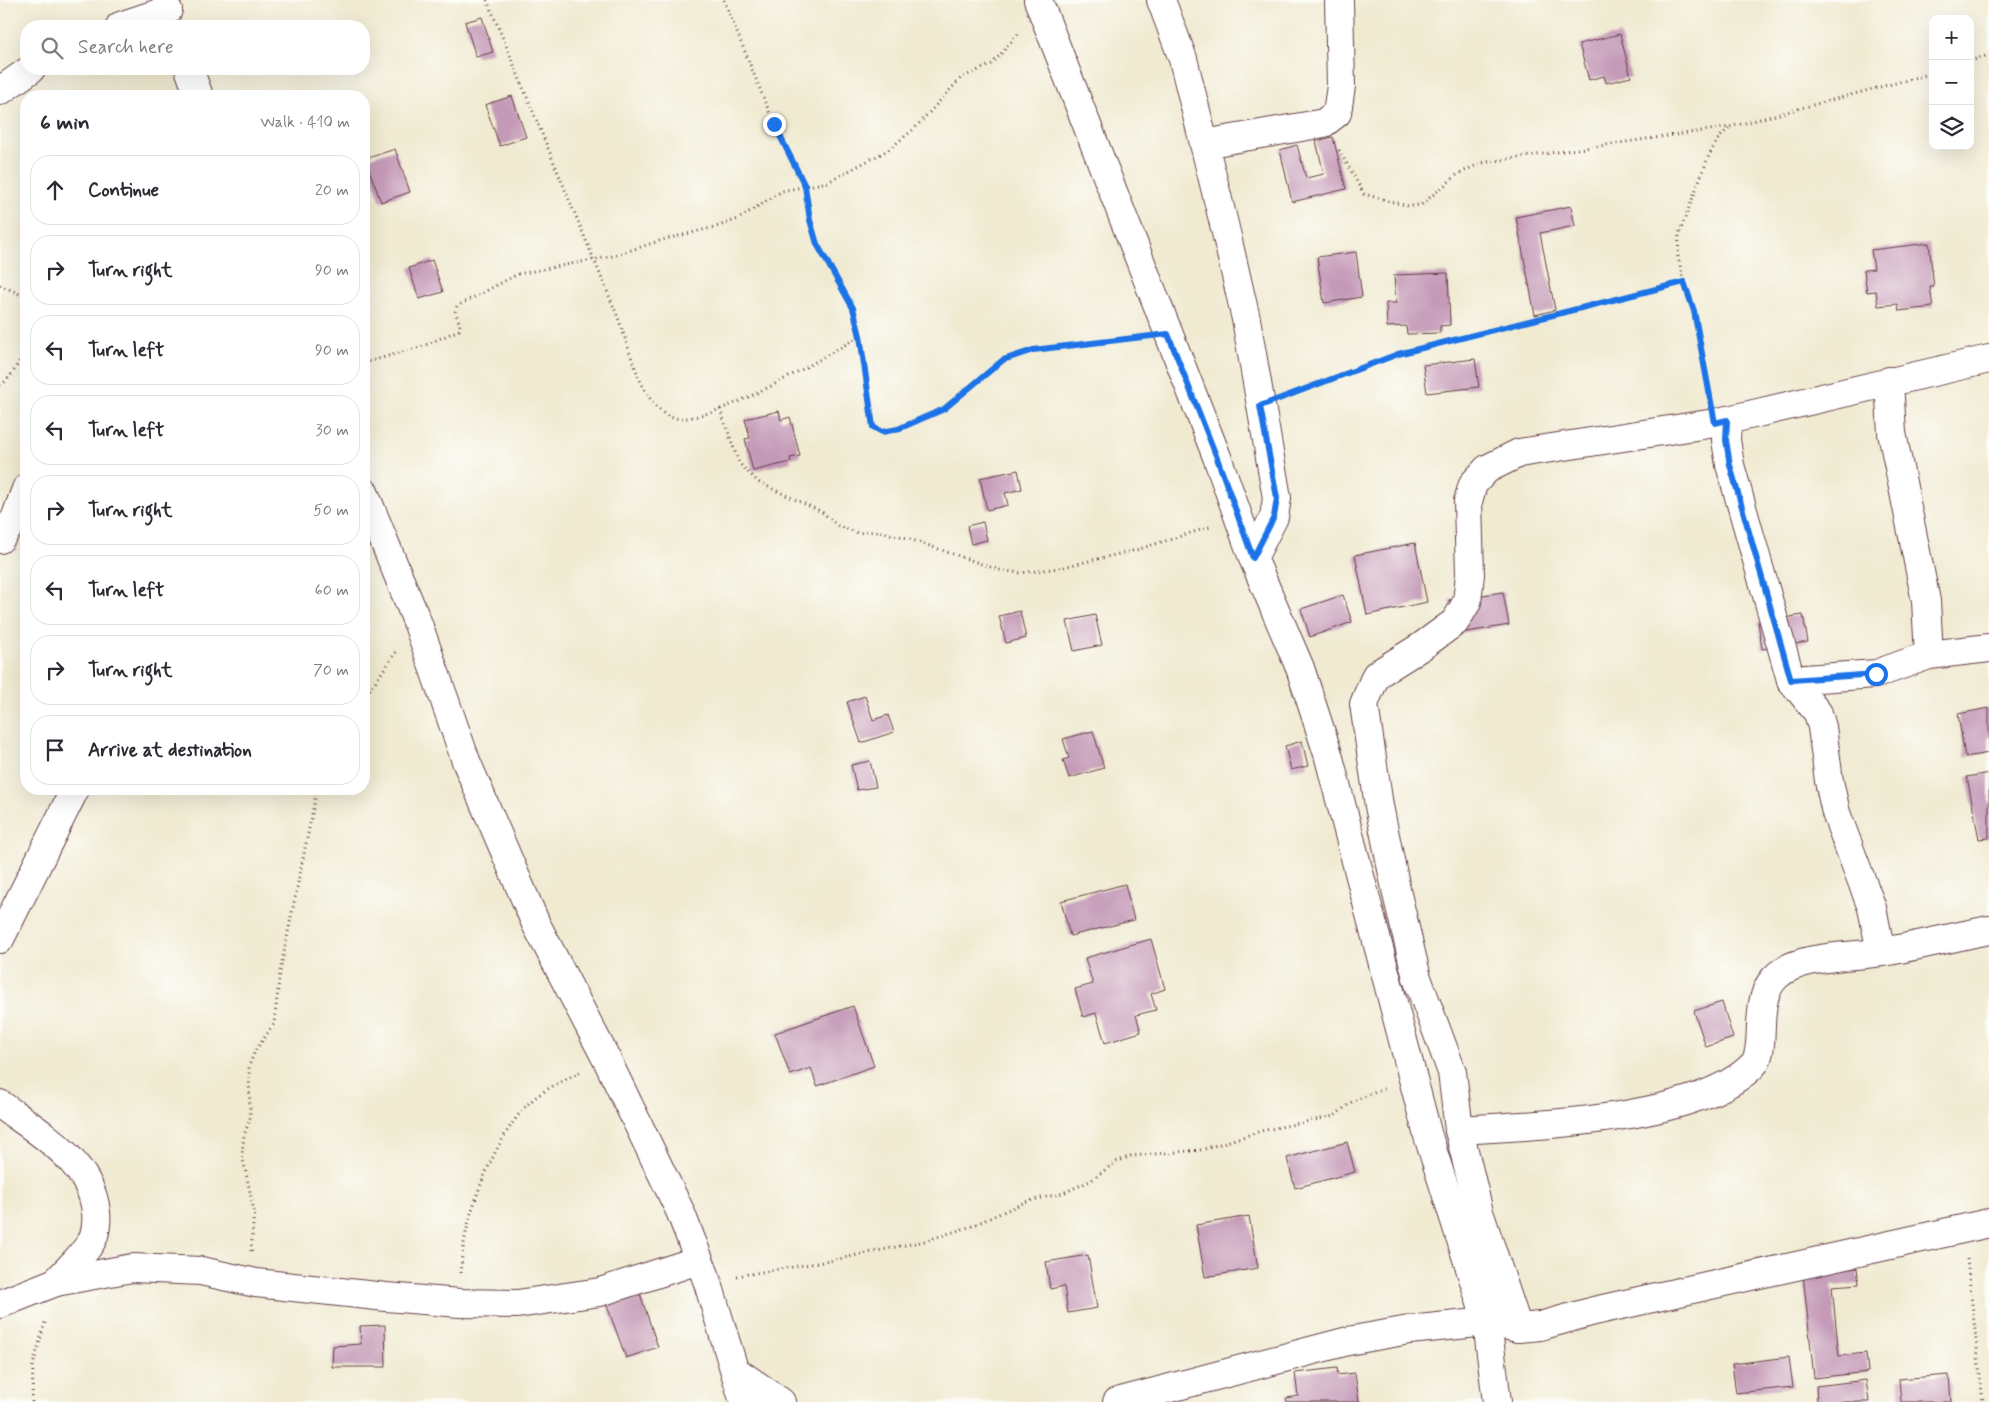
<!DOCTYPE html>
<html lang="en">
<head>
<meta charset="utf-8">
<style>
	body { margin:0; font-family:Mynerve,sans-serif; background:#f7f7f7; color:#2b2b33 }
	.controls { position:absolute; right:15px; top:15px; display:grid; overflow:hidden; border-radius:10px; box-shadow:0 5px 20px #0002 }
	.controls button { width:45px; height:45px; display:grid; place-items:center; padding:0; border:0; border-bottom:1px solid #e1e1e2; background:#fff; color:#2b2b33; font:25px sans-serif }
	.stop { position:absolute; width:15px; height:15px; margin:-11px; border:4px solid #1a73e8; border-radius:50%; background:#fff }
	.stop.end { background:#1a73e8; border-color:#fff; box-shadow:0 1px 5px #0008 }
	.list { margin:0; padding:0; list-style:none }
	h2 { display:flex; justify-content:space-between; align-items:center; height:65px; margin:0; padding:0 20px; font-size:21px }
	h2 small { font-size:16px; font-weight:400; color:#7c7c81 }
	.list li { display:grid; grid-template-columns:32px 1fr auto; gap:15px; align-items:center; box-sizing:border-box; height:70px; margin:0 10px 10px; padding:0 10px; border:1px solid #e1e1e2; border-radius:20px }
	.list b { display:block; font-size:19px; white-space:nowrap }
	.list em { font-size:16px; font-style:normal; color:#7c7c81 }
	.icon { flex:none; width:28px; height:28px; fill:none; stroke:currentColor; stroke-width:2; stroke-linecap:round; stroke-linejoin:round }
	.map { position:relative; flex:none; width:1989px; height:1402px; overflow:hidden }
	.search { position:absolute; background:#fff; box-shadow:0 5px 20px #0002; left:20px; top:20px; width:350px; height:55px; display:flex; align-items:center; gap:12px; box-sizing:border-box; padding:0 18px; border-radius:20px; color:#7c7c81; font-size:19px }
	.panel { position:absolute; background:#fff; box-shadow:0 5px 20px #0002; left:20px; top:90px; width:350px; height:705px; border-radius:20px }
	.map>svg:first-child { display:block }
</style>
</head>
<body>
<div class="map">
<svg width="1989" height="1402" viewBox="0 0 1989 1402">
	<rect width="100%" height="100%" fill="#fdfcf7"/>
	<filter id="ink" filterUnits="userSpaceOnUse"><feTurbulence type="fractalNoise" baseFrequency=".02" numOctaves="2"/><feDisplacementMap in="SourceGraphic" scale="10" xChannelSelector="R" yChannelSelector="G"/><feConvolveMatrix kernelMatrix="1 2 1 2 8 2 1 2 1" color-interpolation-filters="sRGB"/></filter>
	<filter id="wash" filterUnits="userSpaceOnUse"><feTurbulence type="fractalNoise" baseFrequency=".0096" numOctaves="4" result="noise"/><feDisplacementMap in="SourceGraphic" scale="20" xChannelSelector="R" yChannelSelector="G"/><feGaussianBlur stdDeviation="1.12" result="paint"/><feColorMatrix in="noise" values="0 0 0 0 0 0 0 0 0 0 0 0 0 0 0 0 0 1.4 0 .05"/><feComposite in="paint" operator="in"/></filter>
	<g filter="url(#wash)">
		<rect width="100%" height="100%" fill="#f0ead1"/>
		<g id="blocks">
			<g fill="#c49ab8">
				<polygon points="482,17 493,52 476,57 465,22"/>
				<polygon points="1620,34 1631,77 1606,83 1604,76 1589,80 1579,44"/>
				<polygon points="512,96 526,137 500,146 485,105"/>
				<polygon points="1333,137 1346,189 1292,202 1280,150 1297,145 1306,178 1324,174 1316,141"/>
				<polygon points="395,149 410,192 381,202 365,159"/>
				<polygon points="1571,206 1575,226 1540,233 1555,310 1535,315 1516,217"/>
				<polygon points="1929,243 1934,287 1930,287 1933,307 1899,311 1898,304 1878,306 1876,291 1867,292 1864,270 1874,269 1871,250"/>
				<polygon points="1356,252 1362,297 1324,303 1317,257"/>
				<polygon points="432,260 443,292 419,299 409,268"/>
				<polygon points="1448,273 1450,325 1440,326 1440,333 1407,334 1406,326 1387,327 1386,303 1396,303 1394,275"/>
				<polygon points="1475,359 1479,387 1427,393 1423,365"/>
				<polygon points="779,411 781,420 790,417 800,456 790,458 791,462 753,471 745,439 750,438 745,419"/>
				<polygon points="1018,470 1022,489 1005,493 1008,505 987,510 980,478"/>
				<polygon points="983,522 987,540 971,544 967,526"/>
				<polygon points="1415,543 1427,602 1367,615 1355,555"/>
				<polygon points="1503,592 1509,625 1455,634 1449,600"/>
				<polygon points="1343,595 1352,622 1310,637 1301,609"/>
				<polygon points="1020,611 1026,638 1006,643 999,616"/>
				<polygon points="1095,615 1102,645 1074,651 1067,621"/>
				<polygon points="1803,615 1808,642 1762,649 1758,622"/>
				<polygon points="865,696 873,720 888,715 894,732 861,743 847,702"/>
				<polygon points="1989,708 1989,753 1965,757 1958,714"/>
				<polygon points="1093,731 1104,768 1069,778 1063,760 1069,758 1063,739"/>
				<polygon points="1302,741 1308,766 1291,770 1285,746"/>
				<polygon points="870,761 876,787 857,790 851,765"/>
				<polygon points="1989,773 1989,838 1979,839 1967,777"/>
				<polygon points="1125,884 1134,920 1070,936 1061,901"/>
				<polygon points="1151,939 1165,989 1151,994 1156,1010 1136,1015 1141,1032 1105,1043 1096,1013 1083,1017 1075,989 1093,984 1085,958"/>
				<polygon points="1722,1002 1733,1038 1706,1047 1694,1011"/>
				<polygon points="853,1006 874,1066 817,1086 811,1068 790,1075 775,1033"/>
				<polygon points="1347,1142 1355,1172 1295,1188 1287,1158"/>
				<polygon points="1249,1216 1258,1268 1205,1277 1196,1225"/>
				<polygon points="1088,1255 1097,1308 1068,1313 1064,1286 1050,1289 1046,1262"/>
				<polygon points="1857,1268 1859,1284 1832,1286 1839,1356 1866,1353 1868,1372 1814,1378 1803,1274"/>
				<polygon points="632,1270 658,1347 626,1358 598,1281"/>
				<polygon points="385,1325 386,1367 332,1367 333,1346 361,1344 360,1326"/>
				<polygon points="1789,1357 1793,1387 1736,1393 1732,1364"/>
				<polygon points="1337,1368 1338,1375 1355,1373 1359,1402 1287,1402 1286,1398 1298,1396 1295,1373"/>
				<polygon points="1949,1375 1951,1402 1901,1402 1899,1379"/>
				<polygon points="1866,1380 1869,1402 1817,1402 1816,1386"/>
			</g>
		</g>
	</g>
	<g filter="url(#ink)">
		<use href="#blocks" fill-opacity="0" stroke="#633d44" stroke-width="1"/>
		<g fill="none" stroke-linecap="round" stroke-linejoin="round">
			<defs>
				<g id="minor">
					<polyline points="1038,0 1217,457 1253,558 1300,668 1328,754 1428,1136 1487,1322 1497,1402"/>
					<polyline points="1161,0 1183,59 1225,228 1246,319 1277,498 1274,517 1253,558"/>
					<polyline points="120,26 168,10"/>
					<polyline points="189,69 199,96"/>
					<polyline points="0,91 31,69"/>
					<polyline points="1204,144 1324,123 1337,113 1341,86 1339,0"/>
					<polyline points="1889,381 1892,433 1926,601 1929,655"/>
					<polyline points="1727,420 1726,440 1730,465 1791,680 1818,713 1822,727 1829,781 1836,813 1872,908 1881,952"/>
					<polyline points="364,492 418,624 466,761 536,924 607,1060 680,1211 707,1280 744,1402"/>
					<polyline points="0,539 15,519 26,489"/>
					<polyline points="1791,680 1876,674 1929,655 1989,648"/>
					<polyline points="0,939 75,789"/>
					<path d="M0,1104C38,1132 91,1161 96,1212C97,1221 96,1234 91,1242C83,1256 67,1269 56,1282"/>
					<path d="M1459,1130C1534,1125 1699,1121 1753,1065C1769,1048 1750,997 1779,974C1802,955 1853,957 1882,952C1918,946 1953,937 1989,930"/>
					<polyline points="0,1304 56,1282 132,1268 201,1271 256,1283 386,1297 460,1303 517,1304 600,1292 699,1260"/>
					<polyline points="1518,1328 1479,1212 1459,1130 1452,1072 1417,978 1397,894 1379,806 1364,704 1376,675 1422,646 1455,622 1467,602 1470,574 1468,501 1473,484 1487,469 1519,453 1715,423 1989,359"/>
					<polyline points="736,1371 781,1402"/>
					<polyline points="1117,1402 1348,1341 1409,1330 1487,1322 1518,1328 1540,1326 1594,1311 1989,1223"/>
				</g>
			</defs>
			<use href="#minor" stroke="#633d44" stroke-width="30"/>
			<g stroke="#633d44" stroke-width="3" stroke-dasharray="1 4" stroke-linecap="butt">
				<path d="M487,0C529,101 570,203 613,305C625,332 634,376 651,400C656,407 665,417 674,418C716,424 821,358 860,336"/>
				<polyline points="724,0 774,124 805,186 810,220 817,244 853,308 860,336 873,427 882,432 899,429 944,409 1003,360 1033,350 1137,338"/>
				<polyline points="1970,61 1989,55"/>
				<polyline points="1339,150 1364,194 1408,206 1421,205 1458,174 1481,163 1730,127 1933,73"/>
				<polyline points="0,285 26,297"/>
				<polyline points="364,363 423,346 459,330 460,324 455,312 457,306 518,274 613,256 662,240 719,226 738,219 782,191 828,182 888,150 914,129 961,78 992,64 1019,33"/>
				<path d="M0,385C12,379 20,359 26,348"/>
				<polyline points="1710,393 1694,311 1686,291 1678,257 1679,234 1709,155 1719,138 1730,127"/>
				<polyline points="1289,396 1398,354 1684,282"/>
				<polyline points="720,409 739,463 758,482 822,512 838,526 858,533 878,531 907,538 999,570 1021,573 1059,568 1136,550 1210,527"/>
				<polyline points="364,698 396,652"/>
				<polyline points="251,1251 254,1211 242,1154 244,1135 250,1119 249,1066 255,1051 274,1024 280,972 317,789"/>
				<polyline points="1967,1259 1983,1402"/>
				<path d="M461,1273C461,1223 493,1140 528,1104C542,1090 563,1081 580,1072"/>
				<polyline points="737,1276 829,1261 925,1241 972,1226 1025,1202 1063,1193 1090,1181 1116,1162 1131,1156 1201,1150 1261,1131 1334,1116 1353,1101 1384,1089"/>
				<polyline points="32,1402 33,1365 46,1319"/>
			</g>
			<use href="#minor" stroke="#fff" stroke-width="28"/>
		</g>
	</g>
	<g fill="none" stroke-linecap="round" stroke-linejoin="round" filter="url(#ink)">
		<polyline stroke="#1a73e8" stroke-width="6" points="774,124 805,186 810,220 817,244 853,308 860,336 873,427 882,432 898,429 944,409 1003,360 1033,350 1168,334 1217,458 1253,558 1274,517 1277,498 1260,406 1398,354 1684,282 1694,311 1715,423 1727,420 1726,440 1730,465 1791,680 1876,674"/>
	</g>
</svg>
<div class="controls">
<button>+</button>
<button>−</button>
<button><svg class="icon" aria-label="layers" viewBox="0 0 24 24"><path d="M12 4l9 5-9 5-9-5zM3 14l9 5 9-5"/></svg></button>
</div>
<div class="stop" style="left:1876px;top:674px"></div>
<div class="stop end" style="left:774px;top:124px"></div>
<div class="search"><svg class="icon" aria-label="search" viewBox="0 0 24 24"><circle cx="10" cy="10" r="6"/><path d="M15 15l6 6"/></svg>Search here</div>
<section class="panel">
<h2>6 min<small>Walk · 410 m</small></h2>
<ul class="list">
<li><svg class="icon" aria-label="ahead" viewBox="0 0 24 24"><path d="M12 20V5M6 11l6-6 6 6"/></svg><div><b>Continue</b></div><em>20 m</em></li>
<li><svg class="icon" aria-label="right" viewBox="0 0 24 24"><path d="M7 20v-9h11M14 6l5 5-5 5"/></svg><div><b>Turn right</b></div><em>90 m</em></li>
<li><svg class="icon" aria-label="left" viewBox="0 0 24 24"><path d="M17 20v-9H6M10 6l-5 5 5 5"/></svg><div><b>Turn left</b></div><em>90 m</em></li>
<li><svg class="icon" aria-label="left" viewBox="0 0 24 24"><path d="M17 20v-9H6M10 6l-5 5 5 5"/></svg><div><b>Turn left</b></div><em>30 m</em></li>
<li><svg class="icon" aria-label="right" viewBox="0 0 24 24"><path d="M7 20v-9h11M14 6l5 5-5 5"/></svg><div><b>Turn right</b></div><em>50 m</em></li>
<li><svg class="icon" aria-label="left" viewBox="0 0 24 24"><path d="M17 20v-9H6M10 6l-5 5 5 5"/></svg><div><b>Turn left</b></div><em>60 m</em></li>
<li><svg class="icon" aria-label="right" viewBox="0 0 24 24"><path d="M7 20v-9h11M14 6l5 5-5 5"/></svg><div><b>Turn right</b></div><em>70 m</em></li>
<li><svg class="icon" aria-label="arrive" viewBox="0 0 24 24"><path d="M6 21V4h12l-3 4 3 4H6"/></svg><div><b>Arrive at destination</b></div></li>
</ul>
</section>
</div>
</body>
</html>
